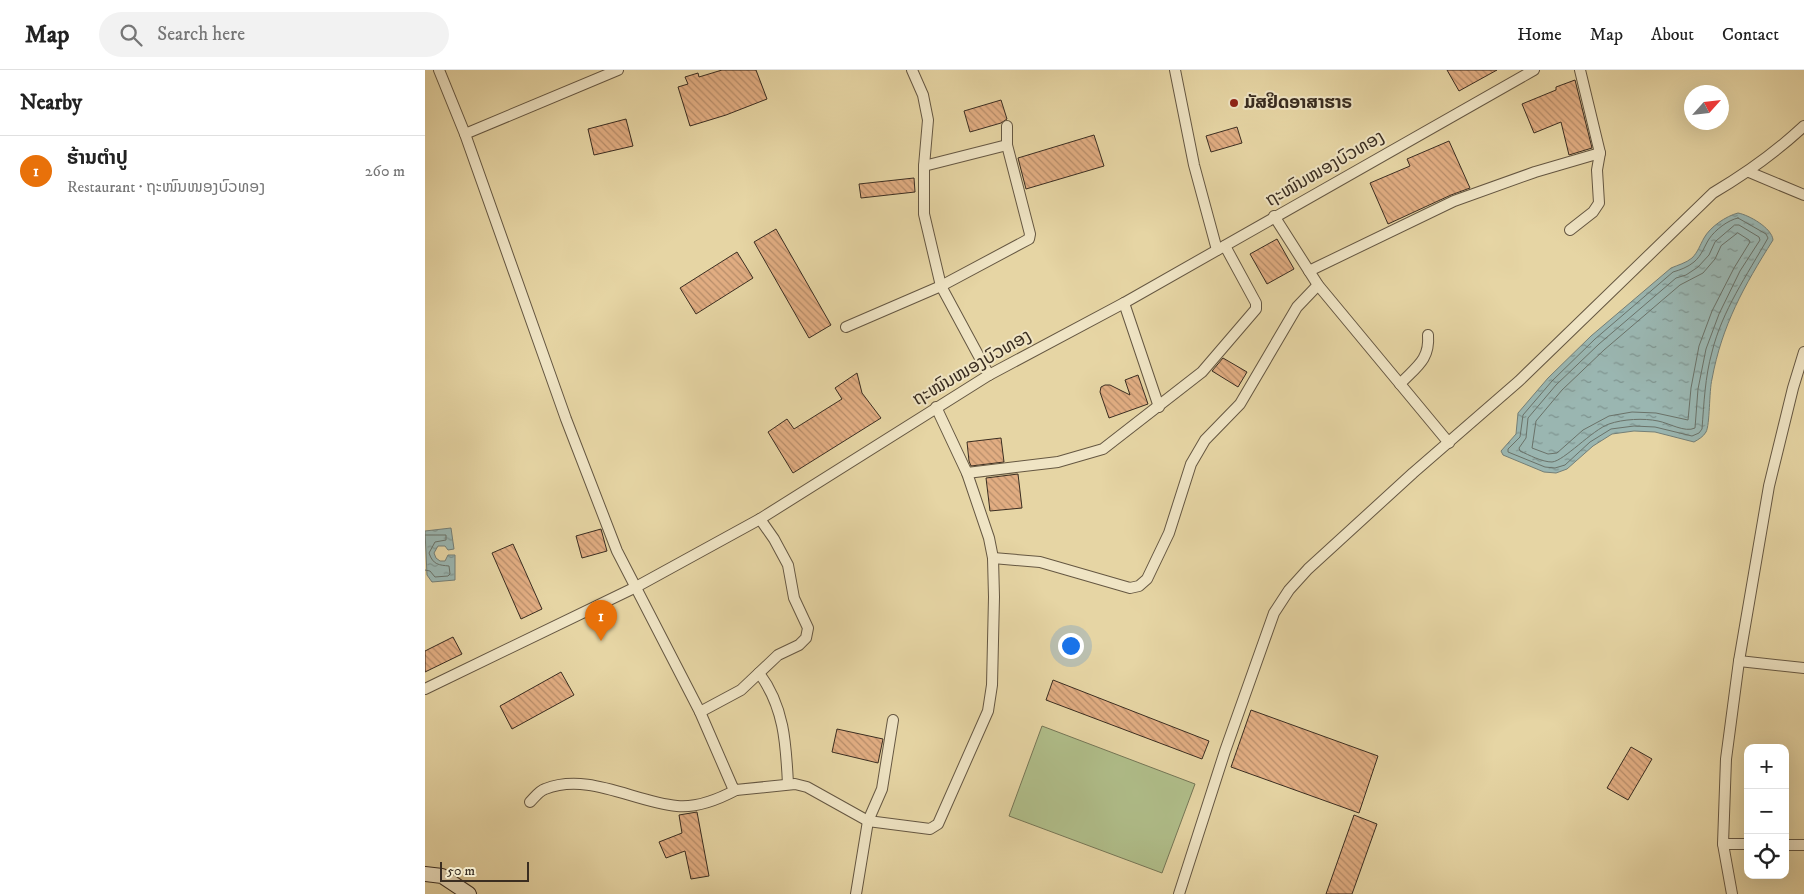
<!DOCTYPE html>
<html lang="en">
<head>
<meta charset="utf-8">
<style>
	body { margin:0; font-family:"IM FELL DW Pica","Noto Sans Lao",serif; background:#f2f2f2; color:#222 }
	.controls { position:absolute; right:15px; bottom:15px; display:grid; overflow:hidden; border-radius:10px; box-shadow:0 5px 20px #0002 }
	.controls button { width:45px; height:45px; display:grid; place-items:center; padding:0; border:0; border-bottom:1px solid #e0e0e0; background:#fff; color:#222; font:25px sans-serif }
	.compass { position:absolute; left:1259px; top:15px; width:45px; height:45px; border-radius:50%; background:#fff; box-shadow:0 5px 20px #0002; rotate:63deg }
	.scale { position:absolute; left:15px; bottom:12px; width:89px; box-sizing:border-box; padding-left:5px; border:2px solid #3a2d21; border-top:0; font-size:14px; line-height:18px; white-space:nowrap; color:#3a2d21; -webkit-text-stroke:4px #efe4c4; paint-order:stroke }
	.you { position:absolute; left:645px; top:575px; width:18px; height:18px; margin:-12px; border:4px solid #fff; border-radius:50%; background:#1a73e8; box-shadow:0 0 0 8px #1a73e833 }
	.badge { display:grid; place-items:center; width:32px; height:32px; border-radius:50%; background:#b45309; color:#fff; font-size:16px; font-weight:700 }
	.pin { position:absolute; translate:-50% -41px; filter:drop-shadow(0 1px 2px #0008) }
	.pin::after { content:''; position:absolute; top:26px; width:18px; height:15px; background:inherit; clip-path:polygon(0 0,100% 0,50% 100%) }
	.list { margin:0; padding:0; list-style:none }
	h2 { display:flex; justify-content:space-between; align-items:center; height:65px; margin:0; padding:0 20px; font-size:21px }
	h2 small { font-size:16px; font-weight:400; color:#767676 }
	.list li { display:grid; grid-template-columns:32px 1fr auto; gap:15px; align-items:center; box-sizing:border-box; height:70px; padding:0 20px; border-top:1px solid #e0e0e0 }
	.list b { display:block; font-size:19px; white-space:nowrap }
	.list p { margin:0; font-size:16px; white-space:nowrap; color:#767676 }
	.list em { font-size:16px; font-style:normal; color:#767676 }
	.icon { flex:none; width:28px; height:28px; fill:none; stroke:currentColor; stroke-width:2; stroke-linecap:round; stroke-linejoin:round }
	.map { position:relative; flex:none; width:1379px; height:824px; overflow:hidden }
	header { display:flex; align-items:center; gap:30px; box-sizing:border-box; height:70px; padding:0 25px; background:#fff; border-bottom:1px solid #e0e0e0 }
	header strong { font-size:24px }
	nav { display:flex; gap:28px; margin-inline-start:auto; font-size:18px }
	.search { width:350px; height:45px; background:#f2f2f2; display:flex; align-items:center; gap:12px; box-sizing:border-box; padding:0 18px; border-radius:28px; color:#767676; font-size:19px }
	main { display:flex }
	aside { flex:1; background:#fff }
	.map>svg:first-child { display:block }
</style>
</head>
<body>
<header>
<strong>Map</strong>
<div class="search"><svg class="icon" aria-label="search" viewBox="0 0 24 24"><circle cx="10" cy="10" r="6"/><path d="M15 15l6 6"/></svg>Search here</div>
<nav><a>Home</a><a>Map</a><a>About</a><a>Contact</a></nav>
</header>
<main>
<aside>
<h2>Nearby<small></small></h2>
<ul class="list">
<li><span class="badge" style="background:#e8710a">1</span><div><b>ຮ້ານຕຳປູ</b><p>Restaurant · ຖະໜົນໜອງບົວທອງ</p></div><em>260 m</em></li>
</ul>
</aside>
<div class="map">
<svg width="1379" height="824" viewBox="0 0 1379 824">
	<defs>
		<pattern id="water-ripples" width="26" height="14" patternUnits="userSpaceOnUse" patternTransform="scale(1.25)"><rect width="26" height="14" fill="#9ab6b1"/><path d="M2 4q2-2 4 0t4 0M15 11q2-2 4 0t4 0" fill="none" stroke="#7f9490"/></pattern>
		<pattern id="building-back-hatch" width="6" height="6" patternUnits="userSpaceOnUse" patternTransform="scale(1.25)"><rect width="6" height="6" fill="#e1ad82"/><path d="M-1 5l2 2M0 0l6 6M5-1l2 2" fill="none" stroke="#b78d6a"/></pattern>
	</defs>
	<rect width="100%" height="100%" fill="#e6d5a4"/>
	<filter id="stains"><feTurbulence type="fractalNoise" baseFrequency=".004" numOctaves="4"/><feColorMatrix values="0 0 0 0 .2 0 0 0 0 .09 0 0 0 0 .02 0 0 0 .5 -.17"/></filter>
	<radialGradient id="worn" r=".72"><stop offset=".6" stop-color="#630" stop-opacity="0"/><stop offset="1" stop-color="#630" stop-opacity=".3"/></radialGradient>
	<polygon fill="#b0be8a" stroke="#757656" points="617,656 770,714 737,803 584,746"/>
	<g fill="url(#water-ripples)" stroke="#747f77">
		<path d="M1313,143C1324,145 1347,158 1348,170C1319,216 1297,255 1287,309C1284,321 1285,355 1281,362C1278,367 1274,369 1269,372L1230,362L1209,361L1187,364L1168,376L1142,399L1131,403L1119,402L1078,385L1076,381L1091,364L1093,343L1123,308L1166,266L1246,198C1253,195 1261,193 1267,188C1273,182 1275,175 1279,168C1285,157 1301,146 1313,143Z"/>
		<polygon points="26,458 29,479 23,480 20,476 13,476 9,483 11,488 15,491 20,491 23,485 30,485 30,510 7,512 2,505 0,461"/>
	</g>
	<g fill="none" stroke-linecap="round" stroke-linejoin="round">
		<g stroke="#6a7269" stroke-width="1">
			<path d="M1313,148L1341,164L1343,168C1322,205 1297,241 1287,282C1280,307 1279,333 1277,359L1274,363L1267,366L1230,357L1209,356L1186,359L1165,372L1140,395L1130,398L1120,397L1083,382V379L1095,367L1098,345L1127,311L1170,269L1248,202C1255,200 1263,197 1269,192C1277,185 1279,177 1284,169C1290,160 1303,150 1313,148Z"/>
			<path d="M1310,155H1314L1334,167L1335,170L1315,201L1294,244L1281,279L1273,319L1270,358C1260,363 1244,353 1233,351C1219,348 1198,349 1184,354C1167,360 1139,391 1127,392C1117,392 1104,385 1095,381L1094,378L1101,368L1103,348L1131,315L1174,274L1251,208L1261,205L1273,197L1284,185L1290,172Z"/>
			<polygon points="1313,163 1324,170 1325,172 1309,198 1287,241 1274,276 1266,318 1263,350 1231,343 1207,342 1184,346 1158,360 1132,383 1123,384 1107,378 1111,351 1137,320 1179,280 1255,215 1278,203 1290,189 1296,176"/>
			<path d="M0,465H21V470L10,472L4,483C8,495 14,495 24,496L25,504L23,506L10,507L5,501L0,500"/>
		</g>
	</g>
	<g fill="url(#building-back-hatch)" stroke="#3a2d21">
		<polygon points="297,0 331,0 342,29 301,45 265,56 253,17 263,14 260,7 273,3 274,7"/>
		<polygon points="1022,0 1072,0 1034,21"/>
		<polygon points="1150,10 1167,78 1144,85 1136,52 1109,63 1097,34 1131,20 1131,17"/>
		<polygon points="576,30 582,49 576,53 545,62 539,41"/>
		<polygon points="201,49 208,76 169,85 163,59"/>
		<polygon points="812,57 817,73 786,82 781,66"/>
		<polygon points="669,65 679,96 601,119 593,88"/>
		<polygon points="1024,71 1045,118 1026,125 963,154 945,113 985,96 982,89"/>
		<polygon points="489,108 490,122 436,128 434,114"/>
		<polygon points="351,159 406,255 384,268 329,172"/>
		<polygon points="852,169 869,199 842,214 825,184"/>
		<polygon points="312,182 328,208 271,244 255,218"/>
		<polygon points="798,288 822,302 813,317 787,301"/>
		<polygon points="432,303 437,323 456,348 368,403 343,362 362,349 369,359 417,329 410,318"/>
		<polygon points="713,305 723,334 684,348 675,322 676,317 680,315 685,315 705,325 700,310"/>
		<polygon points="576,368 579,392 546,396 544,391 542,372"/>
		<polygon points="593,404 597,438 565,441 561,408"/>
		<polygon points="176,459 182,481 157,488 151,466"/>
		<polygon points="88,474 117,539 96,549 67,483"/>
		<polygon points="28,567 37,584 0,602 0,581"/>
		<polygon points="136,602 149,625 87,659 75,636"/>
		<polygon points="628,610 784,671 777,689 621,630"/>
		<polygon points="826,640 953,686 934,743 806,697"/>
		<polygon points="412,659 458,669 453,693 407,682"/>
		<polygon points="1206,677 1227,689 1203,730 1182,718"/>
		<polygon points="272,742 284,806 266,809 260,781 241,788 234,772 257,763 254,745"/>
		<polygon points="929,745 952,754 927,824 901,824"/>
	</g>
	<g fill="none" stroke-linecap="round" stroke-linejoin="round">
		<defs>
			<g id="street">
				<polyline points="14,0 40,64 141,349 192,481 275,642 308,718 311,720 370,714 382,717 443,751 505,759 513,754 563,641 567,615 569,527 568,488 564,468 542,403 511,337"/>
				<polyline points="487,0 498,25 503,50 499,96 499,144 516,216 564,305"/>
				<polyline points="750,0 769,95 792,180"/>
				<polyline points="40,64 193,0"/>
				<polyline points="499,96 582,75"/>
				<polyline points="1324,102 1379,125"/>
				<polyline points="849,146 893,215 1024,373"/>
				<polyline points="1145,160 1168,142 1174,133 1172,100 1175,83 1155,0"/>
				<polyline points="884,201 1029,131 1110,102 1175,83"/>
				<polyline points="699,233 734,337"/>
				<polyline points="421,257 516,216 604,169 605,164 582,75 582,56"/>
				<path d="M975,314C991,297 1005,290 1003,265"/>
				<polyline points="542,403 633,392 678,379 777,302 831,239 831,233 800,176"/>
				<polyline points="568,488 615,492 705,518 714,516 722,509 744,463 766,394 780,370 815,334 872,237 893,215"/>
				<polyline points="1314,591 1379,598"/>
				<path d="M334,603C359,636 361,673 363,714"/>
				<polyline points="0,619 211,517 335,449 564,305 699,233 1109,0"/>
				<polyline points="275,642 316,620 353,585 374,575 381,568 383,558 369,528 363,495 349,469 335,449"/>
				<path d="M105,732C110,727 114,721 120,719C163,702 209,732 252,736C272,738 294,729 311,720"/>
				<polyline points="1298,774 1323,774"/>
				<polyline points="1360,775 1379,775"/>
				<polyline points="431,824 443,751 457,719 468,650"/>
				<path d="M754,824L800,681L849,543L864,520L883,499L988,403L1094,311L1288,123C1322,103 1351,82 1379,56"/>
				<polyline points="1307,824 1298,774 1301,689 1314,591 1344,416 1368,318 1379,282"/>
			</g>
			<polyline id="secondary" points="0,804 17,806 44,824"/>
		</defs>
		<use href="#street" stroke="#655742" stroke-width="12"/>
		<use href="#secondary" stroke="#3a2d21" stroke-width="16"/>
		<use href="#street" stroke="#efe4c4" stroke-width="10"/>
		<use href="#secondary" stroke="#efe4c4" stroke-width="14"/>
	</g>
	<circle fill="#8f2418" stroke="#efe4c4" stroke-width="2" cx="809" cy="33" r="5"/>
	<g text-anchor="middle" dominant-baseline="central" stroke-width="4" stroke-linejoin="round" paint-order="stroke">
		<g font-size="18" font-weight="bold" fill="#3a2d21" stroke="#efe4c4" text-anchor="start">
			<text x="819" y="33">ມັສຢິດອາສາຮາຣ</text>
		</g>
		<g font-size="18" fill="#3a2d21" stroke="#efe4c4">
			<text transform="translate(900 99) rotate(-30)">ຖະໜົນໜອງບົວທອງ</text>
			<text transform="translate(547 298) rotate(-30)">ຖະໜົນໜອງບົວທອງ</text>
		</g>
	</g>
	<rect width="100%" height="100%" filter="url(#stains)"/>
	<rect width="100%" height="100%" fill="url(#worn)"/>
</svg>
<div class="controls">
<button>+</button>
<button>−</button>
<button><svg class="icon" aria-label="locate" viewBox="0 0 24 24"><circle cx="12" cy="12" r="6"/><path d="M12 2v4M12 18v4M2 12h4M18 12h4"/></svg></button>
</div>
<svg class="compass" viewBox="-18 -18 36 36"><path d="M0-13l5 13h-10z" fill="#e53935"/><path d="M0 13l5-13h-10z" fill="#767676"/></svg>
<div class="scale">50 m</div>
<div class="you"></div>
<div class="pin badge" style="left:176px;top:571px;background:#e8710a">1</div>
</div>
</main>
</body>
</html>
